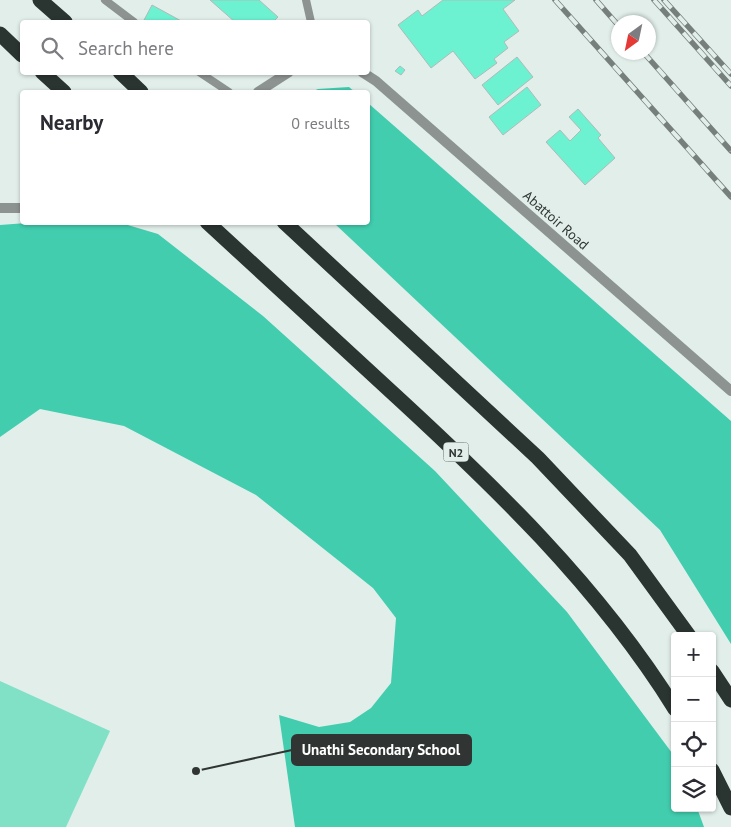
<!DOCTYPE html>
<html lang="en">
<head>
<meta charset="utf-8">
<style>
	body { margin:0; font-family:"PT Sans",sans-serif; background:#f7f7f7; color:#2b2b33 }
	.controls { position:absolute; right:15px; bottom:15px; display:grid; overflow:hidden; border-radius:5px; box-shadow:0 1px 4px #0004 }
	.controls button { width:45px; height:45px; display:grid; place-items:center; padding:0; border:0; border-bottom:1px solid #e1e1e2; background:#fff; color:#2b2b33; font:25px sans-serif }
	.compass { position:absolute; left:611px; top:15px; width:45px; height:45px; border-radius:50%; background:#fff; box-shadow:0 1px 4px #0004; rotate:213deg }
	.list { margin:0; padding:0; list-style:none }
	h2 { display:flex; justify-content:space-between; align-items:center; height:65px; margin:0; padding:0 20px; font-size:21px }
	h2 small { font-size:16px; font-weight:400; color:#7c7c81 }
	.icon { flex:none; width:28px; height:28px; fill:none; stroke:currentColor; stroke-width:2; stroke-linecap:round; stroke-linejoin:round }
	.map { position:relative; flex:none; width:731px; height:827px; overflow:hidden }
	.search { position:absolute; background:#fff; box-shadow:0 1px 4px #0004; left:20px; top:20px; width:350px; height:55px; display:flex; align-items:center; gap:12px; box-sizing:border-box; padding:0 18px; border-radius:5px; color:#7c7c81; font-size:19px }
	.panel { position:absolute; background:#fff; box-shadow:0 1px 4px #0004; left:20px; top:90px; width:350px; height:135px; border-radius:5px }
	.map>svg:first-child { display:block }
</style>
</head>
<body>
<div class="map">
<svg width="731" height="827" viewBox="0 0 731 827">
	<rect width="100%" height="100%" fill="#e1eeea"/>
	<polygon fill="#81e1c7" points="0,681 110,731 66,827 0,827"/>
	<g fill="#41cdae">
		<polygon points="349,87 355,92 311,92 318,89"/>
		<polygon points="368,103 731,421 731,644 660,530 334,223 368,222"/>
		<polygon points="40,222 121,223 158,234 263,316 435,471 567,612 675,757 675,808 697,808 704,827 295,827 279,715 319,727 350,722 371,708 391,683 396,618 373,588 256,495 124,426 40,409 0,437 0,225"/>
	</g>
	<g fill="#6df2d1" stroke="#afbbb7">
		<polygon points="210,0 259,0 278,17 273,22 235,22"/>
		<polygon points="443,0 515,0 503,9 519,31 504,42 508,48 494,59 497,63 475,79 453,51 431,68 398,25 418,10 422,16"/>
		<polygon points="152,5 183,22 143,22"/>
		<polygon points="517,57 533,77 498,105 482,85"/>
		<polygon points="400,66 405,70 401,75 395,71"/>
		<polygon points="527,87 541,105 503,135 489,117"/>
		<polygon points="578,109 601,135 598,138 615,158 585,185 546,142 560,130 570,141 581,130 569,117"/>
	</g>
	<g fill="none" stroke-linecap="round" stroke-linejoin="round">
		<g stroke="#8d9391" stroke-width="8">
			<polyline points="105,0 134,22"/>
			<polyline points="306,0 311,22"/>
			<polyline points="199,72 229,92"/>
		</g>
		<g stroke="#8d9391" stroke-width="10">
			<polyline points="362,72 376,81 731,391"/>
			<polyline points="258,92 289,72"/>
			<polyline points="0,208 22,208"/>
		</g>
		<g stroke="#2a3431" stroke-width="15">
			<polyline points="40,0 65,22"/>
			<polyline points="0,34 22,55"/>
			<polyline points="42,72 64,92"/>
			<polyline points="120,72 141,92"/>
			<path d="M207,222C266,277 326,331 385,386C492,484 598,585 675,709"/>
			<polyline points="284,222 538,458 630,555 689,636"/>
			<polyline points="712,671 731,700"/>
			<polyline points="712,770 731,808"/>
		</g>
		<defs>
			<g id="rail">
				<polyline points="555,0 731,197"/>
				<polyline points="596,0 618,25"/>
				<polyline points="654,0 731,86"/>
				<polyline points="664,0 731,74"/>
				<polyline points="643,52 731,151"/>
			</g>
		</defs>
		<use href="#rail" stroke="#777f7d" stroke-width="5.5"/>
		<use href="#rail" stroke="#e1eeea" stroke-width="4" stroke-dasharray="11" stroke-linecap="butt"/>
	</g>
	<g text-anchor="middle" dominant-baseline="central" stroke-width="4.5" stroke-linejoin="round" paint-order="stroke">
		<rect fill="#e1eeea" stroke="#656c6b" stroke-width="1" x="443.5" y="442.5" width="25" height="19" rx="4"/>
		<g font-size="12" font-weight="bold" fill="#303534">
			<text x="456" y="452">N2</text>
		</g>
		<g font-size="14" fill="#303534" stroke="#e1eeea">
			<text transform="translate(556 220) rotate(41)">Abattoir Road</text>
		</g>
	</g>
	<path fill="none" stroke="#303534" stroke-width="2" d="M196 771L292 750"/>
	<circle fill="#303534" stroke="#e1eeea" stroke-width="2" cx="196" cy="771" r="5"/>
	<rect fill="#303534" stroke="#303534" stroke-width="2" x="292" y="735" width="179" height="30" rx="5"/>
	<g font-size="15" text-anchor="middle" font-weight="bold" fill="#fff">
		<text x="381" y="755">Unathi Secondary School</text>
	</g>
</svg>
<div class="controls">
<button>+</button>
<button>−</button>
<button><svg class="icon" aria-label="locate" viewBox="0 0 24 24"><circle cx="12" cy="12" r="6"/><path d="M12 2v4M12 18v4M2 12h4M18 12h4"/></svg></button>
<button><svg class="icon" aria-label="layers" viewBox="0 0 24 24"><path d="M12 4l9 5-9 5-9-5zM3 14l9 5 9-5"/></svg></button>
</div>
<svg class="compass" viewBox="-18 -18 36 36"><path d="M0-13l5 13h-10z" fill="#e53935"/><path d="M0 13l5-13h-10z" fill="#7c7c81"/></svg>
<div class="search"><svg class="icon" aria-label="search" viewBox="0 0 24 24"><circle cx="10" cy="10" r="6"/><path d="M15 15l6 6"/></svg>Search here</div>
<section class="panel">
<h2>Nearby<small>0 results</small></h2>
<ul class="list">
</ul>
</section>
</div>
</body>
</html>
